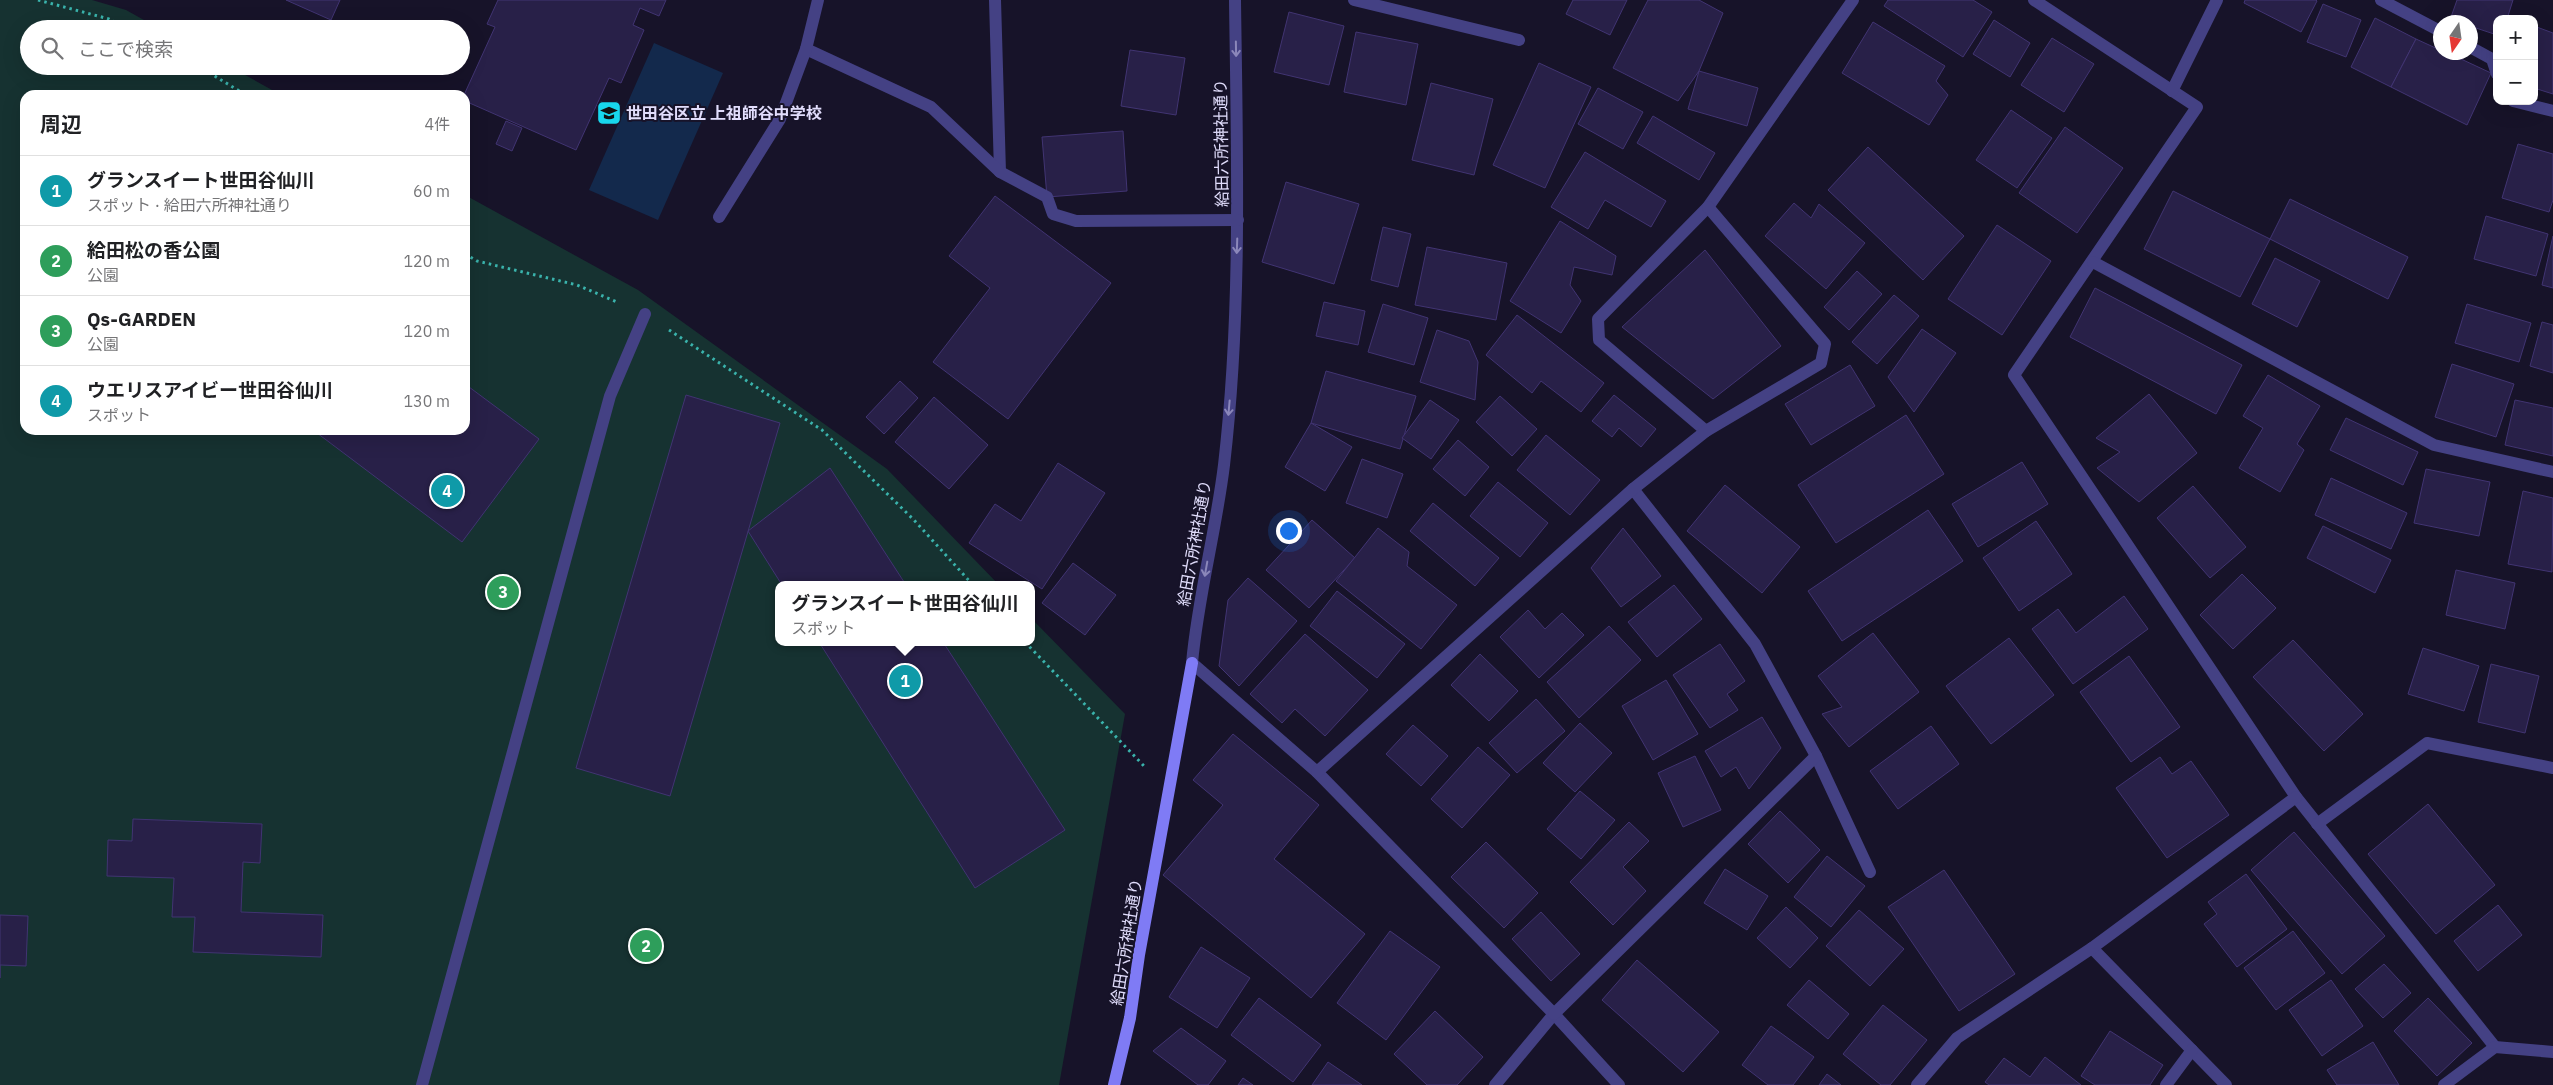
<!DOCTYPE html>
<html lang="ja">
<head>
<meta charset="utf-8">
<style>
	body { margin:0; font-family:"IBM Plex Sans","Noto Sans JP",sans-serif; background:#f2f2f2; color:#202124 }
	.controls { position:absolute; right:15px; top:15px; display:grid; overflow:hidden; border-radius:10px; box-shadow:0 5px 20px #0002 }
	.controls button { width:45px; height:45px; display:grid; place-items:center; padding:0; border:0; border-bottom:1px solid #e0e0e0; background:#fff; color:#202124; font:25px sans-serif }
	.compass { position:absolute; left:2433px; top:15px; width:45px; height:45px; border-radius:50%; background:#fff; box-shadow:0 5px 20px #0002; rotate:193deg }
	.you { position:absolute; left:1288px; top:530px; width:18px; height:18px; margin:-12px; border:4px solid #fff; border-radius:50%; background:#1a73e8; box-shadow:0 0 0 8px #1a73e833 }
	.badge { display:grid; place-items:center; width:32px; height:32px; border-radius:50%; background:#1c737e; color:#fff; font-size:16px; font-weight:700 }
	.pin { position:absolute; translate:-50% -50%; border:2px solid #fff; box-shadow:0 1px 5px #0006 }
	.popup { position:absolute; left:775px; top:581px; width:260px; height:65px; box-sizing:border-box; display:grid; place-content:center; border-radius:10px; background:#fff; filter:drop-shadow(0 1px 4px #0005); font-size:16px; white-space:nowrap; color:#757577 }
	.popup b { font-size:19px; color:#202124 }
	.popup::after { content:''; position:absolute; left:50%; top:100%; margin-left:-10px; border:10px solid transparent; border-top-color:#fff }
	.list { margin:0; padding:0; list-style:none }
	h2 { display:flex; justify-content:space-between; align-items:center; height:65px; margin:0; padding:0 20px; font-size:21px }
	h2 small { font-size:16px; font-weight:400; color:#757577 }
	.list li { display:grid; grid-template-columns:32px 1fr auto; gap:15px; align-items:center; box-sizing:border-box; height:70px; padding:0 20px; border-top:1px solid #e0e0e0 }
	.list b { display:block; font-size:19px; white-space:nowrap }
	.list p { margin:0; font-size:16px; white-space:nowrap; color:#757577 }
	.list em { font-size:16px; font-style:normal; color:#757577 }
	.icon { flex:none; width:28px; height:28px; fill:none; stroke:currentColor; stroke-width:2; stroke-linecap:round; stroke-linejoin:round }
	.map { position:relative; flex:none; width:2553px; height:1085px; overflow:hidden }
	.search { position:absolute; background:#fff; box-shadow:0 5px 20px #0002; left:20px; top:20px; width:450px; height:55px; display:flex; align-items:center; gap:12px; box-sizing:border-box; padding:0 18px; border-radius:28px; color:#757577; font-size:19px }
	.panel { position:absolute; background:#fff; box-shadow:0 5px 20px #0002; left:20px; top:90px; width:450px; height:345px; border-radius:15px }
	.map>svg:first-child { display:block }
</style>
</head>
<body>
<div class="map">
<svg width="2553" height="1085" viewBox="0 0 2553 1085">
	<rect width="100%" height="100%" fill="#171329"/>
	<polygon fill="#163231" points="0,0 92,0 126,10 160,29 29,29 29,66 229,66 281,95 25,95 25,430 465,430 465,195 638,290 887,469 999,585 779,585 779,642 1031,642 1031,618 1125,714 1059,1085 0,1085"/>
	<polygon fill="#13294c" points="654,43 723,73 658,220 589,190"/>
	<g fill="#282048" stroke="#413472">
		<polygon points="286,0 340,0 331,20"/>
		<polygon points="498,0 666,0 659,16 640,8 633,25 644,30 621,83 609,78 576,150 465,101 464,95 495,27 487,24"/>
		<polygon points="1573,0 1627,0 1610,35 1566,14"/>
		<polygon points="1648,0 1699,0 1723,13 1699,71 1678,101 1613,68"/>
		<polygon points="1888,0 1973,0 1992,12 1963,57 1884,6"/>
		<polygon points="2245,0 2316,0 2317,1 2301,32 2244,3"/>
		<polygon points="2457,0 2513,0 2507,19 2497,19 2497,35 2470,26 2470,22 2450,20"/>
		<polygon points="2323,4 2361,20 2346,57 2307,42"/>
		<polygon points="1289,12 1344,26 1329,85 1274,72"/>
		<polygon points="2375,18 2416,39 2391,87 2351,67"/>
		<polygon points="1994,20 2030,43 2010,77 1973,54"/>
		<polygon points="1873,22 1945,66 1936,81 1948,95 1929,125 1842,73"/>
		<polygon points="2534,26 2553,33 2553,94 2534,88"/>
		<polygon points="1356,32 1418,44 1406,105 1344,92"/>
		<polygon points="2052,38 2094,64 2064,112 2021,85"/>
		<polygon points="2416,39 2440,50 2440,52 2446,52 2491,73 2467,125 2391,87"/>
		<polygon points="1130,50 1185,58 1176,115 1121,106"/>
		<polygon points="1539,63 1591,87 1545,188 1493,165"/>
		<polygon points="1699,71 1758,88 1747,126 1688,109"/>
		<polygon points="1431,83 1493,99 1474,175 1412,160"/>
		<polygon points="1598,88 1643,112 1623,149 1578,124"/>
		<polygon points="2011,110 2052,138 2017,188 1976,160"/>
		<polygon points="1653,116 1715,153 1699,180 1637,143"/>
		<polygon points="506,121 522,128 512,151 496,144"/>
		<polygon points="2065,127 2123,168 2077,233 2019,193"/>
		<polygon points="1123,131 1127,191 1047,197 1042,137"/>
		<polygon points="2518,144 2553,154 2553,200 2549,212 2502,198"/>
		<polygon points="1868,147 1964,236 1923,280 1828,190"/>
		<polygon points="1585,152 1666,201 1651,227 1605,200 1588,229 1551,207"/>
		<polygon points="1286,182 1359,204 1334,284 1262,262"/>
		<polygon points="2173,191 2270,239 2240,297 2144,249"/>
		<polygon points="995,196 1111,283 1008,419 933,362 990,288 949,256"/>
		<polygon points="2290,199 2408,257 2388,299 2270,239"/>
		<polygon points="1794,203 1811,218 1819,204 1865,243 1826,289 1765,236"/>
		<polygon points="2486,216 2548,234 2536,276 2474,259"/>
		<polygon points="1560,221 1616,256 1612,275 1574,267 1570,285 1581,301 1561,333 1510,301"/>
		<polygon points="1997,225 2051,261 2002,335 1948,299"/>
		<polygon points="1383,227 1411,234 1398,287 1371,280"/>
		<polygon points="2553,236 2553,288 2542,285"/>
		<polygon points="1427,247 1507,263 1496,320 1415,305"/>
		<polygon points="1705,250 1781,346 1713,399 1622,327"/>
		<polygon points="2275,258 2320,281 2297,327 2252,304"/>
		<polygon points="1857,271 1882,294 1849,330 1824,307"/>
		<polygon points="2095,288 2242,365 2216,414 2070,337"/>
		<polygon points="1894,295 1919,316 1877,364 1852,342"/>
		<polygon points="1324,302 1365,311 1358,345 1316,336"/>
		<polygon points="1383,304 1428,318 1414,365 1368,352"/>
		<polygon points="2467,304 2531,323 2519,362 2455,343"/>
		<polygon points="1517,315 1604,383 1581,412 1541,381 1532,393 1486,355"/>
		<polygon points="2542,322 2553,325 2553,373 2530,366"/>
		<polygon points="1922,329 1956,353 1914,412 1888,377"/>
		<polygon points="1437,330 1469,341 1478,362 1475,400 1420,382"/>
		<polygon points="2452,364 2514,384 2496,437 2435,417"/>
		<polygon points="1850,365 1875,406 1811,445 1785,404"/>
		<polygon points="1326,371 1416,396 1400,449 1311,423"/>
		<polygon points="2268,375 2320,406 2297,444 2304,450 2280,492 2239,468 2263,428 2243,416"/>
		<polygon points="900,381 918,398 884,434 866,417"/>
		<polygon points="465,384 539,439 462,542 313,430 465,430"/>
		<polygon points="2149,394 2197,453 2139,502 2097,468 2120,452 2096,438"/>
		<polygon points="686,395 780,423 670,796 576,768"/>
		<polygon points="1614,395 1656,429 1641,447 1619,428 1612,437 1592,421"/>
		<polygon points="1500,396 1537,429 1512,456 1476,422"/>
		<polygon points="934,397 988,445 949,489 895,442"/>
		<polygon points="1430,400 1459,420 1431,459 1402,438"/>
		<polygon points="2515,400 2553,408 2553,456 2505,445"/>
		<polygon points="1906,415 1944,474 1836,543 1798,485"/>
		<polygon points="2346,418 2418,452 2403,485 2330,450"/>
		<polygon points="1311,423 1352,447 1325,491 1285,467"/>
		<polygon points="1546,435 1600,480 1570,515 1517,470"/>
		<polygon points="1458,440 1489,467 1465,496 1433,469"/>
		<polygon points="1362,459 1403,474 1387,518 1346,503"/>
		<polygon points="2022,462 2048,504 1978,547 1952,504"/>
		<polygon points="1058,463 1105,493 1042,589 969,543 995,504 1021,521"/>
		<polygon points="830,468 906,585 782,585 748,531"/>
		<polygon points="2426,469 2490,482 2479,536 2414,523"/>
		<polygon points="2331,478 2407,513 2391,549 2315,515"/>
		<polygon points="1498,482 1548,523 1520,557 1470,516"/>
		<polygon points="1725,485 1800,547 1762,593 1687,531"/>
		<polygon points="2193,486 2246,547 2210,578 2157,518"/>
		<polygon points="2523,491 2553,498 2552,572 2508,564"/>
		<polygon points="1433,503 1499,558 1475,586 1410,531"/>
		<polygon points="1928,510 1963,561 1842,641 1808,591"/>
		<polygon points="1312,520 1355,558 1309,608 1266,570"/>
		<polygon points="2036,521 2072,574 2019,611 1983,558"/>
		<polygon points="2323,526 2391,560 2375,593 2307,558"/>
		<polygon points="1378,528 1409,552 1407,566 1457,605 1421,649 1336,581"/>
		<polygon points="1623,528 1661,576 1621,607 1591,568"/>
		<polygon points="1073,563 1116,595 1085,635 1042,603"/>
		<polygon points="2456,570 2515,583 2505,629 2446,615"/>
		<polygon points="2242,574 2276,608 2233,649 2200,615"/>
		<polygon points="1248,578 1297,621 1239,686 1219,666 1228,600"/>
		<polygon points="1674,585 1702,619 1657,657 1628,622"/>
		<polygon points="1337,591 1405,644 1377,678 1310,626"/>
		<polygon points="2124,596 2148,629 2073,684 2032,629 2058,609 2076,633"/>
		<polygon points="1528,610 1545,629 1562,613 1584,635 1539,678 1500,637"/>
		<polygon points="1609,626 1641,660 1579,718 1547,682"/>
		<polygon points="1873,633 1919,692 1849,747 1822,714 1842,707 1818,676"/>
		<polygon points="1305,634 1368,690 1325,736 1295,709 1282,723 1250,694"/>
		<polygon points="2009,638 2054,695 1991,744 1946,686"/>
		<polygon points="2293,640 2363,714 2324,751 2253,677"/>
		<polygon points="819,642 943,642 1065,830 975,888"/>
		<polygon points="1720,644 1745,681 1727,694 1738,710 1710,728 1673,675"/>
		<polygon points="2423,648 2479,666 2464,711 2408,694"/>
		<polygon points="1480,654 1518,691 1489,721 1451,685"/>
		<polygon points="2129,656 2180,727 2131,762 2080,692"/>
		<polygon points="2491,664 2539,676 2525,733 2478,722"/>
		<polygon points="1666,680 1698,734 1653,760 1622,706"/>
		<polygon points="1536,699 1565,731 1517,773 1489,743"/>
		<polygon points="1762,717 1781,748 1749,789 1736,767 1721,777 1705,751"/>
		<polygon points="1580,723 1612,753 1575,792 1543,763"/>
		<polygon points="1413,725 1448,756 1421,786 1386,754"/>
		<polygon points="1931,726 1959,764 1898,809 1870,771"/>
		<polygon points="1233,734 1319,805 1274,859 1365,934 1311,998 1163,875 1223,805 1193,780"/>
		<polygon points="1478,747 1510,775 1462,828 1431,799"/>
		<polygon points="1695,756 1721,810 1683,827 1658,773"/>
		<polygon points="2160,757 2172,774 2191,761 2229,815 2167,858 2116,788"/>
		<polygon points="1580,791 1615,820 1581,859 1547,829"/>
		<polygon points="2428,804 2495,885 2436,934 2368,854"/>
		<polygon points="1780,811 1820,850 1788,883 1748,844"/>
		<polygon points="133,819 262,824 260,863 243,862 241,912 323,915 321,957 193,952 195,917 172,917 174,878 107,876 108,840 132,841"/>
		<polygon points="1629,822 1649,841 1623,867 1646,891 1613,925 1570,882"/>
		<polygon points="2294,832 2385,936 2342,974 2251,870"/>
		<polygon points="1486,842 1538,893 1504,928 1451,877"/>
		<polygon points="1827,856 1865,886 1831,927 1794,897"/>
		<polygon points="1725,869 1768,896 1747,930 1704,903"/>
		<polygon points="1944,870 2015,974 1959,1011 1888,907"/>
		<polygon points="2246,874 2287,929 2237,967 2204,924 2217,914 2208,902"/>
		<polygon points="2498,905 2522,935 2478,971 2454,941"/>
		<polygon points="1786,907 1818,938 1790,968 1757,938"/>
		<polygon points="1859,910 1904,949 1870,986 1826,946"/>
		<polygon points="1541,912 1580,954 1551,981 1512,939"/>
		<polygon points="0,915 28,916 26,966 0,965 0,978"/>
		<polygon points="1390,931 1440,967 1386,1040 1337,1003"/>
		<polygon points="2293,931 2325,973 2276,1010 2244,968"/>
		<polygon points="1201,947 1250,978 1217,1028 1169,997"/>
		<polygon points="1637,960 1719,1032 1683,1072 1602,1000"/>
		<polygon points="2384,964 2411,993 2383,1018 2355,989"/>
		<polygon points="1809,980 1849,1014 1828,1039 1787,1005"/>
		<polygon points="2331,980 2363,1026 2322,1056 2289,1010"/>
		<polygon points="1259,998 1321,1045 1293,1082 1231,1035"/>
		<polygon points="2428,998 2472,1043 2437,1076 2394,1031"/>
		<polygon points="1883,1005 1927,1040 1890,1085 1881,1085 1843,1054"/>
		<polygon points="1435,1011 1483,1057 1457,1085 1427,1085 1394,1054"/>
		<polygon points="1771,1026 1814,1057 1793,1085 1768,1085 1742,1065"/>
		<polygon points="1181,1028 1226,1061 1208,1085 1198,1085 1153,1051"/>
		<polygon points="2110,1031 2163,1065 2150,1085 2095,1085 2081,1076"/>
		<polygon points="2373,1042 2399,1085 2337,1085 2327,1070"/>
		<polygon points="2045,1057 2081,1085 1989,1085 1985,1082 2004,1058 2030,1077"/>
		<polygon points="1328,1062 1362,1085 1312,1085"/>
		<polygon points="1827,1074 1841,1085 1819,1085"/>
		<polygon points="1243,1078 1253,1085 1238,1085"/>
	</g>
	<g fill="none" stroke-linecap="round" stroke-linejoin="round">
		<g stroke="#3ab3ac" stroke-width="3" stroke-dasharray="2.5 4" stroke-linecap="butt">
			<polyline points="38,0 109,19 128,29"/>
			<polyline points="198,66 246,95"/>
			<polyline points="465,254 477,261 577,285 617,302"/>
			<polyline points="669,330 822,430 914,520 973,585"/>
			<polyline points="1025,642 1144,766"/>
		</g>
		<g stroke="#444184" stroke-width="12">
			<polyline points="2381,0 2440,31"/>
			<polyline points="2470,47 2492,59 2497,74"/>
			<polyline points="2513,101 2553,111"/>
			<polyline points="2092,948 2226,1085"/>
			<polyline points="422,1085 610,396 645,314"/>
			<polyline points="1495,1085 1554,1014"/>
			<polyline points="2166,1085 2192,1050"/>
		</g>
		<g stroke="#444184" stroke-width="12">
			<polyline points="995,0 1000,172"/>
			<path d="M1235,0C1237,155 1242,310 1224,465C1216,531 1198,596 1192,663L1317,772L1554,1014L1619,1085"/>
			<polyline points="1354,0 1519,40"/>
			<polyline points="2034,0 2197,107 2014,375 2296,797 2495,1047"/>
			<polyline points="806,49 931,107 1000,172 1047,197 1053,214 1076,221 1238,220"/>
			<polyline points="2172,91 2217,0"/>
			<polyline points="719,217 780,119 806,49 818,0"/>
			<polyline points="2093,262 2434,445 2553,472"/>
			<polyline points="1706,431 1599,340 1598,319 1708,207 1853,0"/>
			<polyline points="1633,489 1755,644 1816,756 1870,872"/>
			<polyline points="1317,772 1633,489 1706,431 1821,363 1825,344 1708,207"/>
			<polyline points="2317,824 2427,743 2553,768"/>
			<polyline points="1554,1014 1816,756"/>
			<polyline points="1917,1085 1957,1038 2092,948 2296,797"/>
			<polyline points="2444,1085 2495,1047 2553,1052"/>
		</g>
		<polyline stroke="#7f7bf5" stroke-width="12" points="1114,1085 1130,1018 1139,955 1192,663"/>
	</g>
	<defs><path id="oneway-shaft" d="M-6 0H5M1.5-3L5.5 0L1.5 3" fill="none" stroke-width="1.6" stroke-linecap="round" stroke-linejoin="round" transform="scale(1.25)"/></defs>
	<g stroke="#8b87ba">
		<use href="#oneway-shaft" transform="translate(1236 49) rotate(89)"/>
		<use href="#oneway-shaft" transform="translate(1237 246) rotate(92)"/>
		<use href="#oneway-shaft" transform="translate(1229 408) rotate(95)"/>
		<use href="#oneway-shaft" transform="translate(1206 569) rotate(100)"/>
	</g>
	<defs>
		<symbol id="school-square" viewBox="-11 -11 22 22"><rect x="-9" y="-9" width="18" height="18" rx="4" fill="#18d7ed" stroke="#171329"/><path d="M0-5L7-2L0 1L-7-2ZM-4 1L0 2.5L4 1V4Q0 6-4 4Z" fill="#111"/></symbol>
	</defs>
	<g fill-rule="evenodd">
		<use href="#school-square" x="595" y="99" width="28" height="28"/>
	</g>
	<g text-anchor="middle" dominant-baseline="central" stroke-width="4" stroke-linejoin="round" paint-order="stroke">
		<g font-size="16" font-weight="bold" fill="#e1ddfc" stroke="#171329" text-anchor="start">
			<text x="626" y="113">世田谷区立 上祖師谷中学校</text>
		</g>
		<g font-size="16" fill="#e1ddfc" stroke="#171329">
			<text transform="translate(1221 143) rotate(-91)">給田六所神社通り</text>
			<text transform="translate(1194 543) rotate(-80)">給田六所神社通り</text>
			<text transform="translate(1126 942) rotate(-81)">給田六所神社通り</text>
		</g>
	</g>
</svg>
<div class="controls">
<button>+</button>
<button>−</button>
</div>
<svg class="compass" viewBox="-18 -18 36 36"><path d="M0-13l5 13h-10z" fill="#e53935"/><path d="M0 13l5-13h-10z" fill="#757577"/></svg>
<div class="you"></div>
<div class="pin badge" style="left:905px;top:681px;background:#0f9aa8">1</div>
<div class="popup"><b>グランスイート世田谷仙川</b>スポット</div>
<div class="pin badge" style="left:646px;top:946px;background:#2e9e5b">2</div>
<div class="pin badge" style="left:503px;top:592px;background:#2e9e5b">3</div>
<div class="pin badge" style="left:447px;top:491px;background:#0f9aa8">4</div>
<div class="search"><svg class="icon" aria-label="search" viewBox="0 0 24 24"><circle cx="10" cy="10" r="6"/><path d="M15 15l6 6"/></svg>ここで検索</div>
<section class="panel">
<h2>周辺<small>4件</small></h2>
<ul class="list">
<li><span class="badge" style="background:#0f9aa8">1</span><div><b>グランスイート世田谷仙川</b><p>スポット · 給田六所神社通り</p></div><em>60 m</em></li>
<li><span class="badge" style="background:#2e9e5b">2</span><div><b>給田松の香公園</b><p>公園</p></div><em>120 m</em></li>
<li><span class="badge" style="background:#2e9e5b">3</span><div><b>Qs-GARDEN</b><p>公園</p></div><em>120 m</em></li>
<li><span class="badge" style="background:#0f9aa8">4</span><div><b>ウエリスアイビー世田谷仙川</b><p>スポット</p></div><em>130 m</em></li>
</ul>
</section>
</div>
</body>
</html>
